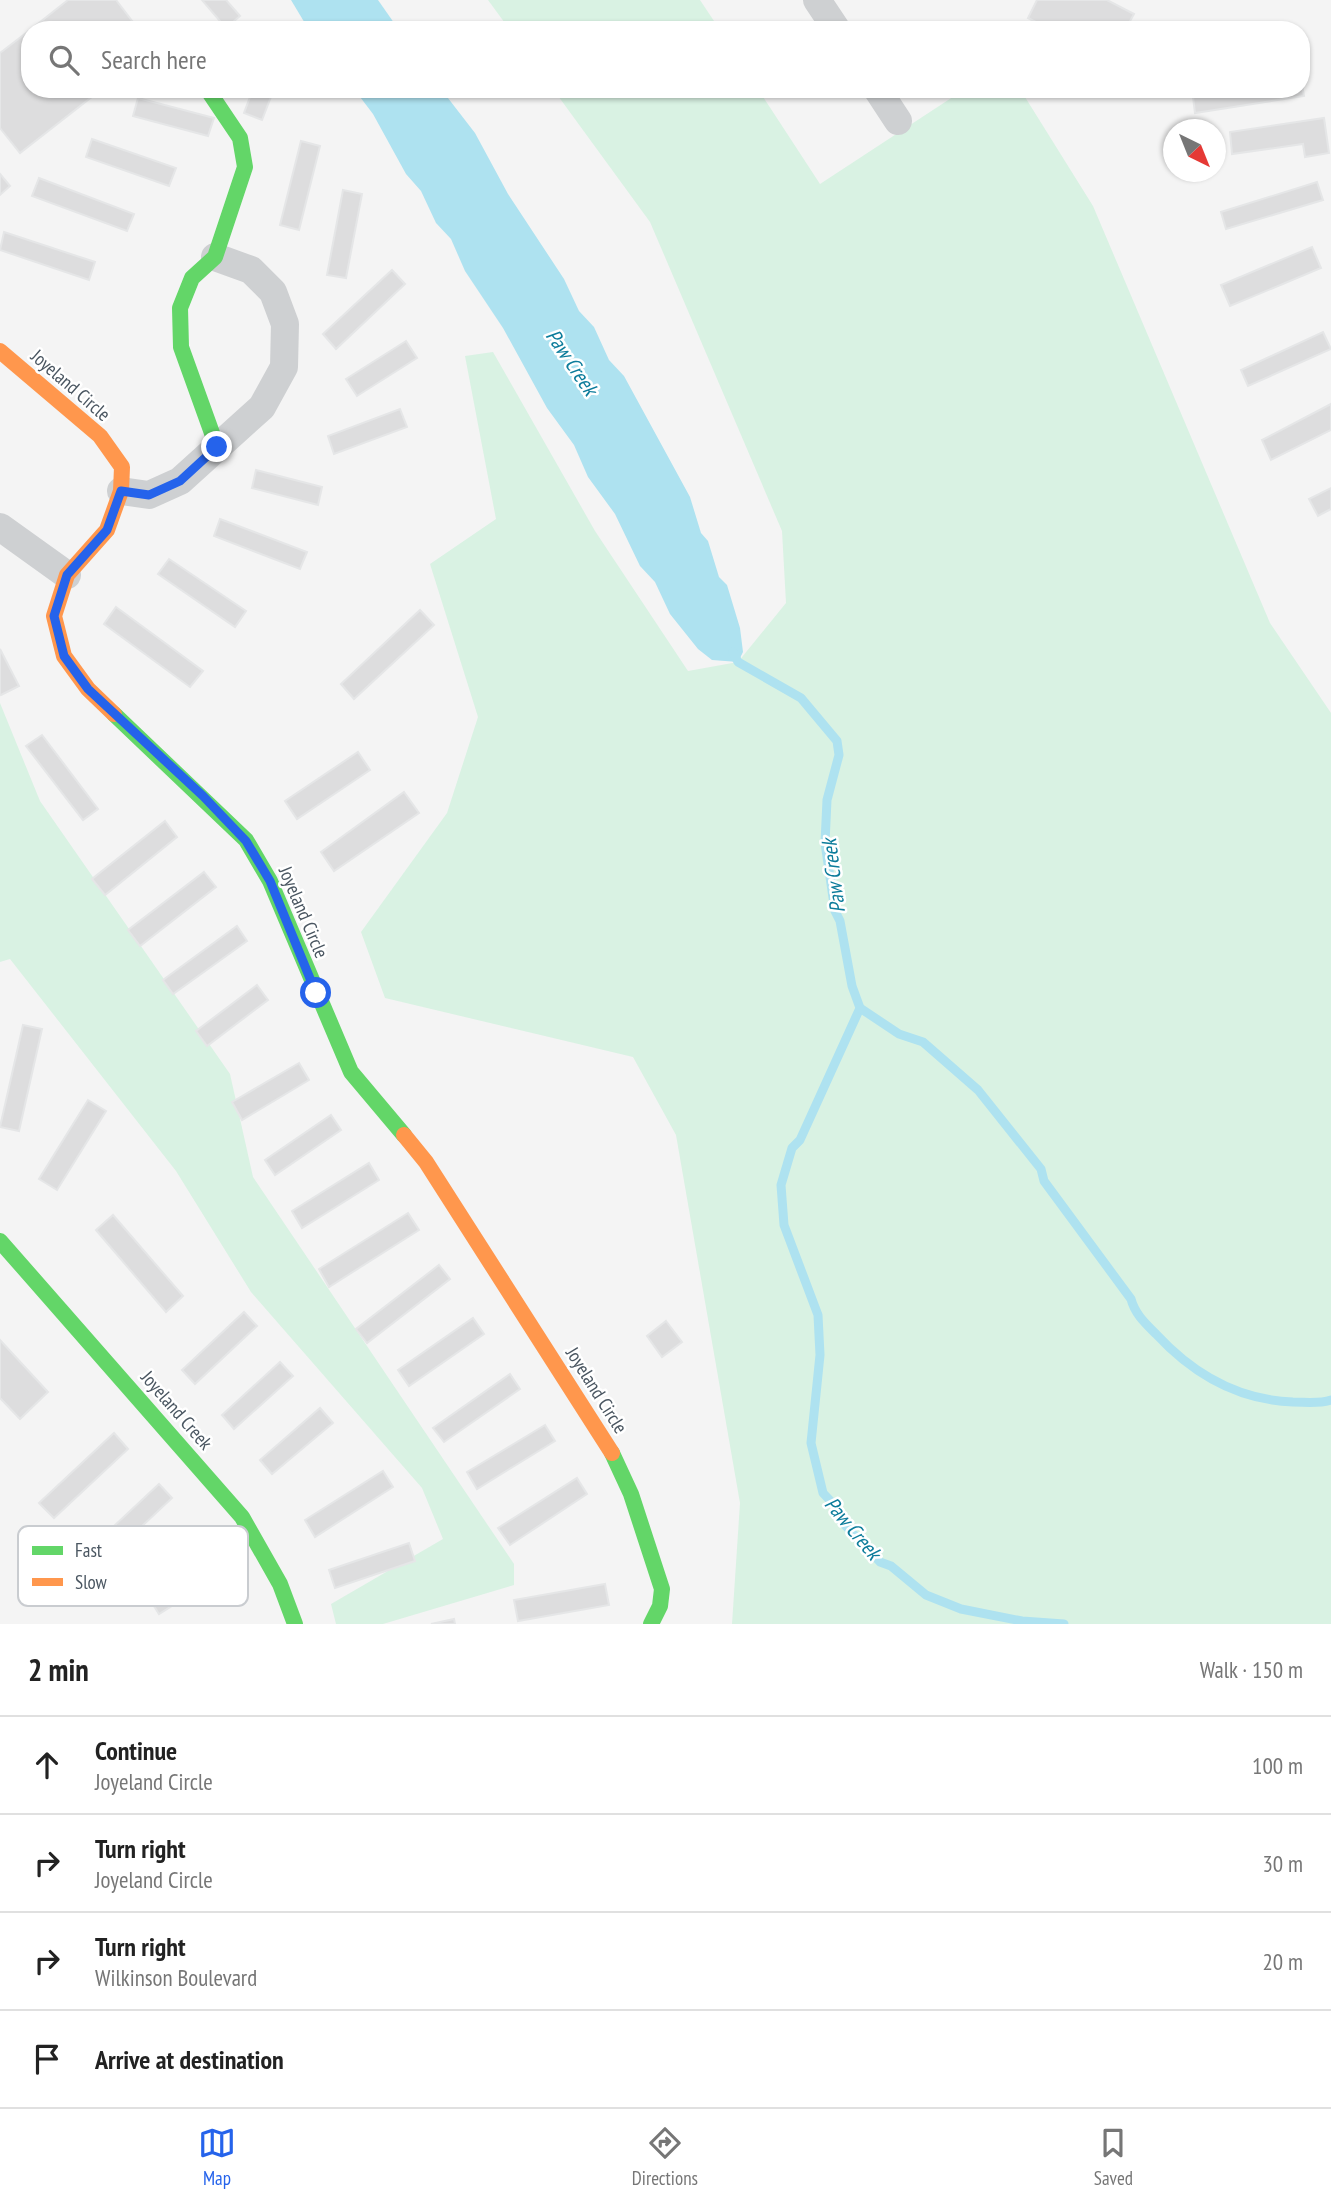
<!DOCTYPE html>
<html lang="en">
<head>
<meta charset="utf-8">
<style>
	body { margin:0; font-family:"PT Sans Narrow",sans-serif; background:#f2f2f2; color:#222 }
	.compass { position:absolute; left:1163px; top:119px; width:63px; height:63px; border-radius:50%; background:#fff; box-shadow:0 2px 5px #0004; rotate:137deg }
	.stop { position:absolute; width:21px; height:21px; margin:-16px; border:5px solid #2563eb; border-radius:50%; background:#fff }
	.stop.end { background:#2563eb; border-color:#fff; box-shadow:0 2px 7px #0008 }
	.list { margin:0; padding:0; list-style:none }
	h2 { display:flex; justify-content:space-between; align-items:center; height:91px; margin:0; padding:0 28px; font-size:30px }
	h2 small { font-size:23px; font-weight:400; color:#767676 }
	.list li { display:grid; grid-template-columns:46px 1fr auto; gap:21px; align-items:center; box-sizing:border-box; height:98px; padding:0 28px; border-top:2px solid #e0e0e0 }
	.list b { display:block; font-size:26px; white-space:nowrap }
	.list p { margin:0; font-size:23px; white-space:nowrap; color:#767676 }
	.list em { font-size:23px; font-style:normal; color:#767676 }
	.icon { flex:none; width:38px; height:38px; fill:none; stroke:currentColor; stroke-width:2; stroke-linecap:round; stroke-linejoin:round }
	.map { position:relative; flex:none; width:1331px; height:1624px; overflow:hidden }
	.search { position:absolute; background:#fff; box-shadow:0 2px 5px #0004; left:21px; right:21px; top:21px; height:77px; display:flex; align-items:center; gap:18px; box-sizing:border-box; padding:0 24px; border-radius:28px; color:#767676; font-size:26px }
	.sheet { height:483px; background:#fff }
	nav { display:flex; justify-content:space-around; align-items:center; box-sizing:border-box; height:98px; border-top:2px solid #e0e0e0; background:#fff; font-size:19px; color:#767676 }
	nav a { display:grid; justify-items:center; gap:4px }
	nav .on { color:#2563eb }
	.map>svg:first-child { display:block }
</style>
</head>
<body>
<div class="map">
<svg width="1331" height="1624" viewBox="0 0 1331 1624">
	<rect width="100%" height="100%" fill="#f4f4f4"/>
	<g fill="#d9f2e3">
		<polygon points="488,0 700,0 720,30 510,30"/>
		<polygon points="553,89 758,89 820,184 965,89 1020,89 1093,206 1270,623 1331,713 1331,1624 732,1624 740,1503 676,1135 633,1057 385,998 361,932 447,813 478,717 430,564 496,519 465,356 493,352 595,531 688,671 738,662 786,603 782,531 650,222"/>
		<polygon points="0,703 40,801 230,1074 253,1177 514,1564 514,1585 383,1624 336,1624 331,1604 443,1539 422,1488 251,1292 176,1171 10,959 0,962"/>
	</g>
	<g fill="#aee2f0">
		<polygon points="291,0 378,0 399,30 309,30"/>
		<polygon points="354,89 441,89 475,133 508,194 564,279 579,311 594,327 609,360 624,376 690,497 701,533 708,541 719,577 727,585 740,628 743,652 738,662 712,660 698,649 670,614 655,582 640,566 615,514 588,477 574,445 547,408 503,328 465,271 451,239 436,223 421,191 406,174 373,114"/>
	</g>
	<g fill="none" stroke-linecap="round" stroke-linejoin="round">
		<g stroke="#aee2f0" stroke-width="9">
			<polyline points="733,652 738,662 801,698 837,741 839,755 827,800 825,843 835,911 840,921 852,986 860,1008 800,1140 792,1148 781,1185 784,1225 818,1315 820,1355 811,1443 823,1493 838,1509 841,1521 880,1562 891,1566 926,1595 961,1609 1022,1621 1064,1624"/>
			<path d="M860,1008L899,1034L923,1042L978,1090L1041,1169L1044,1181L1131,1299C1135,1314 1145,1323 1156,1334C1193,1374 1237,1400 1293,1402C1306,1402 1319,1404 1331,1400"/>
		</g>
	</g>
	<g fill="#ddddde" stroke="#e5e6e7" stroke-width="2">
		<polygon points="68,0 116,0 139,30 30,30"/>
		<polygon points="202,0 226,0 240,16 226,28"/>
		<polygon points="1037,0 1107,0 1134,14 1125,30 1051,30 1028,18"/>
		<polygon points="30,30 30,89 102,89 20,153 0,128 0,53"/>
		<polygon points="1301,79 1304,96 1195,113 1192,89 1301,89"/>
		<polygon points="253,89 274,89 262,120 244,113"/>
		<polygon points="138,98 214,118 208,136 133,116"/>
		<polygon points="1324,118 1329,153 1305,157 1303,144 1232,154 1230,132"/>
		<polygon points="92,139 176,168 169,186 86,157"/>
		<polygon points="301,141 320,146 299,230 280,225"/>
		<polygon points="0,174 10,186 0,195"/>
		<polygon points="39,178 134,214 127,231 32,196"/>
		<polygon points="1317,182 1323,200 1226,229 1221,212"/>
		<polygon points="343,190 362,194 346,278 327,275"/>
		<polygon points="4,232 95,262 89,280 0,250"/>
		<polygon points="1312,247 1321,268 1230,306 1221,285"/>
		<polygon points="392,270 405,284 336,349 323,334"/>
		<polygon points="1323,332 1331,349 1248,386 1241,370"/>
		<polygon points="406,341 417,358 357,396 346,379"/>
		<polygon points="1331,404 1331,430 1271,460 1262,440"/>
		<polygon points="400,409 407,427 334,454 328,436"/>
		<polygon points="256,470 322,487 318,505 252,488"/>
		<polygon points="1331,488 1331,509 1318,516 1309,499"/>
		<polygon points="220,519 307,552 300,569 214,536"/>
		<polygon points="169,559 246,611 235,627 158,574"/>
		<polygon points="116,607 203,671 190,687 104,624"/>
		<polygon points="420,610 434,625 354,699 341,684"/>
		<polygon points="0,649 19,686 1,695 0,694"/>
		<polygon points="42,735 98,809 83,820 26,746"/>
		<polygon points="358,752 370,770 297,819 285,801"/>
		<polygon points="404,792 419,813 334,871 321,852"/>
		<polygon points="165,821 177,837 105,895 92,879"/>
		<polygon points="204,872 216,887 140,946 128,930"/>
		<polygon points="237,926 247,941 173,994 163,980"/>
		<polygon points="257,985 268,1000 207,1046 196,1031"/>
		<polygon points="23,1025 42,1029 19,1131 0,1127"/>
		<polygon points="299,1063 309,1080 242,1120 232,1102"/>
		<polygon points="88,1100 106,1111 57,1190 39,1179"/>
		<polygon points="331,1115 341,1130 275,1175 265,1160"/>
		<polygon points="369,1163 379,1180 302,1228 292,1211"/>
		<polygon points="408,1213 419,1230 329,1287 319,1269"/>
		<polygon points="113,1215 183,1296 166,1312 96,1230"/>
		<polygon points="439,1265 450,1279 367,1343 356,1329"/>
		<polygon points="244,1312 257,1326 195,1384 182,1370"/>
		<polygon points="473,1318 484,1334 409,1386 398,1370"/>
		<polygon points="666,1321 682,1342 662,1357 647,1336"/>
		<polygon points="0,1340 48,1392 20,1419 0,1398"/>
		<polygon points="280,1362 293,1376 234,1429 222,1415"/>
		<polygon points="510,1374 520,1389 444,1442 433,1428"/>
		<polygon points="320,1408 333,1423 272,1474 260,1460"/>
		<polygon points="545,1425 555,1441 477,1489 467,1472"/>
		<polygon points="114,1433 128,1449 54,1518 39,1503"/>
		<polygon points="383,1471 393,1487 315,1537 305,1520"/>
		<polygon points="577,1478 587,1494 510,1545 498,1528"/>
		<polygon points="159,1484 172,1498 110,1556 97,1542"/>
		<polygon points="409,1543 415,1561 335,1588 329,1570"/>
		<polygon points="214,1557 224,1573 159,1614 149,1598"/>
		<polygon points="605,1584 609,1605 518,1621 514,1600"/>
		<polygon points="454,1619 455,1624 431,1624"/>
	</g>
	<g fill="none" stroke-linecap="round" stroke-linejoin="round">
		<g stroke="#ced0d2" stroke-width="28">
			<polyline points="817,0 837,30"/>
			<polyline points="877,89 898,121"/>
			<polyline points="121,491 149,495 180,481 262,407 284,367 285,324 273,292 251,270 215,257"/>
			<polyline points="0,527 67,575"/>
		</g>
		<g stroke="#63d668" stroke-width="16">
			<polyline points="207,89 240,138 245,167 215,257 192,278 180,308 181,347 217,447"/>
			<polyline points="114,714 246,840 270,881 351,1072 404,1135"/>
			<polyline points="0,1241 242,1517 280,1584 295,1624"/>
			<polyline points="612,1453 631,1494 662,1589 660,1606 651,1624"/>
		</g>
		<g stroke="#ff974d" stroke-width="16">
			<polyline points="0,351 100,436 122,467 121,491 107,530 67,575 54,616 64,656 88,689 114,714"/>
			<polyline points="404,1135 426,1162 612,1453"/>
		</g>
	</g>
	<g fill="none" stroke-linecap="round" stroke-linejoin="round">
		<polyline stroke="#2563eb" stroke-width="9" points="217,447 180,481 149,495 121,491 107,530 67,575 54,616 64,656 88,689 203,796 246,841 270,881 316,993"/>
	</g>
	<g text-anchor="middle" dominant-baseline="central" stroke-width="5" stroke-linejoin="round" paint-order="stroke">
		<g font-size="19" fill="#4a5661" stroke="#fff">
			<text transform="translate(71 385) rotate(41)">Joyeland Circle</text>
			<text transform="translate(304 912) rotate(67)">Joyeland Circle</text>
			<text transform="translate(597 1390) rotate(58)">Joyeland Circle</text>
			<text transform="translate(177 1410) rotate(49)">Joyeland Creek</text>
		</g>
		<g font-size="21" font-style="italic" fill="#0c7c9b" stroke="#fff">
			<text transform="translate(572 362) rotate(56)">Paw Creek</text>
			<text transform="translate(833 876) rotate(-97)">Paw Creek</text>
			<text transform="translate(853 1528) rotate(50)">Paw Creek</text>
		</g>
	</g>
	<rect x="18" y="1526" width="230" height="80" rx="10" fill="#fff" stroke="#c9ccd0" stroke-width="2"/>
	<rect x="32" y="1546" width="31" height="9" fill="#63d668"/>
	<rect x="32" y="1578" width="31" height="8" fill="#ff974d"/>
	<g font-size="19" fill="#4a5661">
		<text x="75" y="1557">Fast</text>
		<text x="75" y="1589">Slow</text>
	</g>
</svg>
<svg class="compass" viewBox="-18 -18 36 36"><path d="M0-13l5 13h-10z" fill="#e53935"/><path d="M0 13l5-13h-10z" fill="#767676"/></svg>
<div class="stop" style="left:316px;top:993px"></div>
<div class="stop end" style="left:217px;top:447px"></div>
<div class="search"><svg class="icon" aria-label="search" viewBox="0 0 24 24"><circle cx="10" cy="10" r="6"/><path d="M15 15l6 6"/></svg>Search here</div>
</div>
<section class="sheet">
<h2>2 min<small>Walk · 150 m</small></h2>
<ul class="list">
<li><svg class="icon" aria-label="ahead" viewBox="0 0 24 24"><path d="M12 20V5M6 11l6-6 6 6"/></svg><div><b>Continue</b><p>Joyeland Circle</p></div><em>100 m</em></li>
<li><svg class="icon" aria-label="right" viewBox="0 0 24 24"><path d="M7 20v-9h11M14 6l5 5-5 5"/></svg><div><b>Turn right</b><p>Joyeland Circle</p></div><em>30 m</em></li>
<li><svg class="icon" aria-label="right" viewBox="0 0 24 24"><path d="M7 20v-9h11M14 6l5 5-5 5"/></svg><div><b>Turn right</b><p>Wilkinson Boulevard</p></div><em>20 m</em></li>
<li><svg class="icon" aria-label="arrive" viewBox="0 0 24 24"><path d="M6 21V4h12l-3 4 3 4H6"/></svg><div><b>Arrive at destination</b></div></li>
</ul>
</section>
<nav>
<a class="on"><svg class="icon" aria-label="map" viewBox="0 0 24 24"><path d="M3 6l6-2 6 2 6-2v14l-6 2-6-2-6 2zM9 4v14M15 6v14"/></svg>Map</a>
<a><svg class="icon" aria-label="directions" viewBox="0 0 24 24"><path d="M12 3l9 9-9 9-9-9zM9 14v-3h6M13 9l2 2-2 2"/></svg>Directions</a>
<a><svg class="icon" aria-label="saved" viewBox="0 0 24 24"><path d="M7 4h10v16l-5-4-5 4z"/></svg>Saved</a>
</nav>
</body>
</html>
